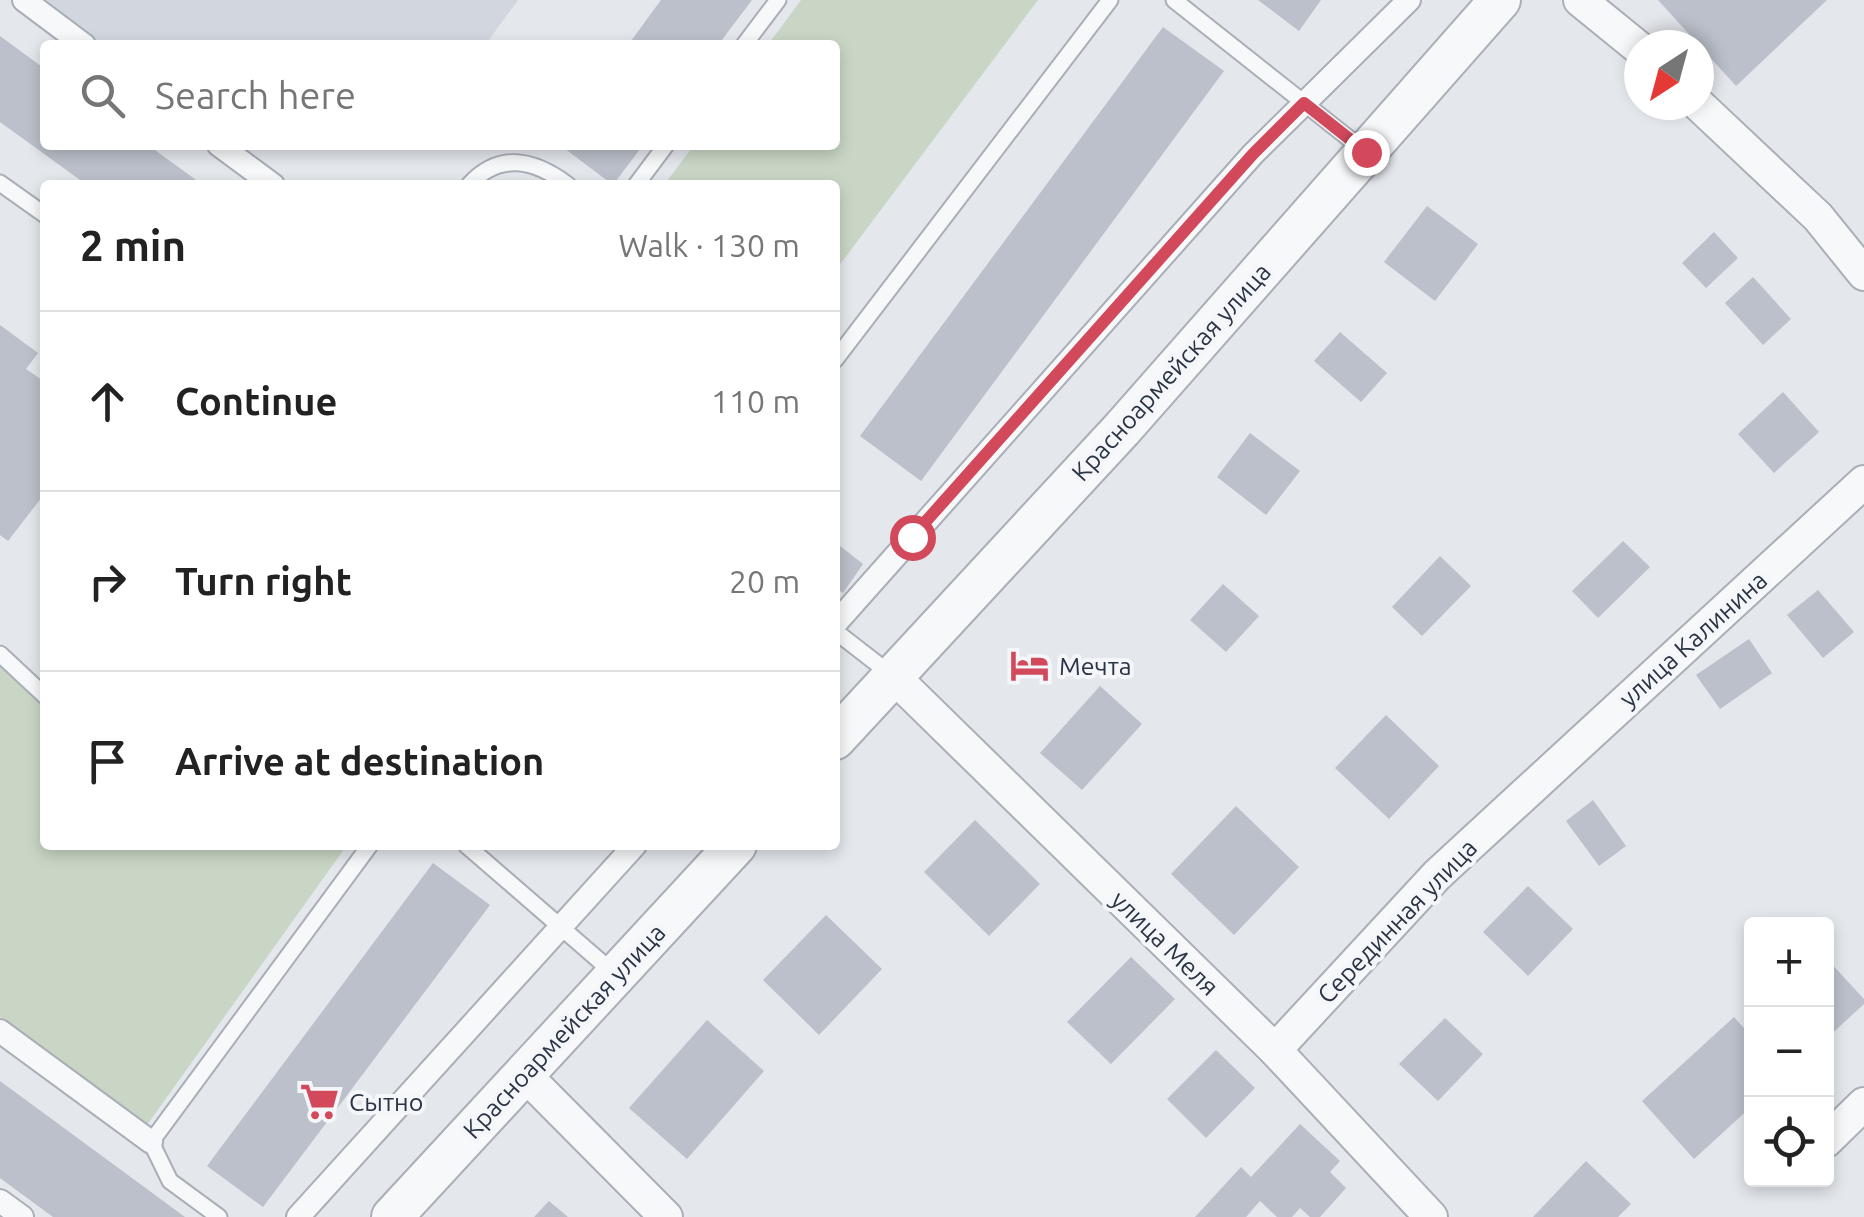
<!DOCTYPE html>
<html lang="en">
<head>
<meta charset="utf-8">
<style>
	body { margin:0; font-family:Ubuntu,sans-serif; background:#f2f2f2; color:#222 }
	.controls { position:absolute; right:30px; bottom:30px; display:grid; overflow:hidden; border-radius:10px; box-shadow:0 5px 15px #0003 }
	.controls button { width:90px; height:90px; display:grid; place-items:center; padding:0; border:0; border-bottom:2px solid #e0e0e0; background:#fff; color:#222; font:50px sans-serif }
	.compass { position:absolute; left:1624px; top:30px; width:90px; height:90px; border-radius:50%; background:#fff; box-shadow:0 5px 15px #0003; rotate:216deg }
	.stop { position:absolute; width:30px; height:30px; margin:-22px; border:8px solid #d1495b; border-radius:50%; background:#fff }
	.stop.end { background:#d1495b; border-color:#fff; box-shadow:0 2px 10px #0008 }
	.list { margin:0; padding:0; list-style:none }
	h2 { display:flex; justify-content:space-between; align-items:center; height:130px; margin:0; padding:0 40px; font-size:42px }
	h2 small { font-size:32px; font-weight:400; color:#767676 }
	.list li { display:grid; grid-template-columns:65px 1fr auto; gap:30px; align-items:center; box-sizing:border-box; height:180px; padding:0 40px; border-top:2px solid #e0e0e0 }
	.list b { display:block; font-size:38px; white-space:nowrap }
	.list em { font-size:32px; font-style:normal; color:#767676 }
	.icon { flex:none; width:55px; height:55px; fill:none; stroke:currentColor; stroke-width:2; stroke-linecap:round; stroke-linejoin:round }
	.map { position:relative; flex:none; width:1864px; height:1217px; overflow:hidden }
	.search { position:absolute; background:#fff; box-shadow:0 5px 15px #0003; left:40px; top:40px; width:800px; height:110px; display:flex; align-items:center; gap:25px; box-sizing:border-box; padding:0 35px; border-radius:10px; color:#767676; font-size:38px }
	.panel { position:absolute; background:#fff; box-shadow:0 5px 15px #0003; left:40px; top:180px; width:800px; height:670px; border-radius:10px }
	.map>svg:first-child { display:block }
</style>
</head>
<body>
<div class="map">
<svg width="1864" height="1217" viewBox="0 0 1864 1217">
	<rect width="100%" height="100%" fill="#e4e7ec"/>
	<polygon fill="#d2d6de" points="17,0 518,0 485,45 78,45"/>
	<g fill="#c9d6c5">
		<polygon points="801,0 1038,0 835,271 835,185 664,185 694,145 835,145 835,45 768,45"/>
		<polygon points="0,666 45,698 45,845 347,845 147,1125 0,1017"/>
	</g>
	<g fill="#bbc0ca">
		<polygon points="661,0 752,0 718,45 628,45"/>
		<polygon points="1258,0 1321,0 1299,31"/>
		<polygon points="1658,0 1827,0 1736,86"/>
		<polygon points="1163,27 1224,71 921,481 860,436"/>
		<polygon points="0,36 45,69 45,145 148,145 203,185 87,185 0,122"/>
		<polygon points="560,145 643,145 613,185"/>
		<polygon points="1427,206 1478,244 1435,301 1384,262"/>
		<polygon points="1714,232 1738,258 1706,288 1682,263"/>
		<polygon points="1753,277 1791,319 1763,345 1725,303"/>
		<polygon points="0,325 38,353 26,369 45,382 45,493 8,541 0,535"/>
		<polygon points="1340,332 1387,373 1361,402 1314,361"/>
		<polygon points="1783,392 1819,432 1774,473 1738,434"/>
		<polygon points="1250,433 1300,471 1266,515 1217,477"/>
		<polygon points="1623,541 1650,567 1598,618 1572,591"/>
		<polygon points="835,542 863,564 843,593 835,588"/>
		<polygon points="1440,556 1471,586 1422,636 1392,607"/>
		<polygon points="1223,584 1259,616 1226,652 1190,620"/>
		<polygon points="1818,590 1854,632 1823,658 1787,615"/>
		<polygon points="1749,639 1772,673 1720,709 1696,675"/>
		<polygon points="1100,686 1142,724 1082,790 1040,753"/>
		<polygon points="1386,715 1439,766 1389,819 1335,768"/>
		<polygon points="1593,800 1626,846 1599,866 1566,821"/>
		<polygon points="1236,806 1299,867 1234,935 1171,874"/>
		<polygon points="975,820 1040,884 989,936 924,872"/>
		<polygon points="433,863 490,905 263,1207 207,1166"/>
		<polygon points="1528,886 1573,929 1528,976 1483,932"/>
		<polygon points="826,915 882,969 819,1035 763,980"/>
		<polygon points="1131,957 1175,999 1111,1064 1067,1022"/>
		<polygon points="1826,958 1864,999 1864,1004 1826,1039"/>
		<polygon points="1734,1017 1752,1037 1752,1106 1694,1159 1642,1101"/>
		<polygon points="1445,1018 1483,1054 1438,1101 1399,1064"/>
		<polygon points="707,1020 764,1071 687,1159 629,1108"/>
		<polygon points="1216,1050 1255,1088 1206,1138 1167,1099"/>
		<polygon points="0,1081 185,1217 53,1217 0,1178"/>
		<polygon points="1300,1124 1340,1161 1330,1172 1346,1188 1320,1217 1310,1217 1300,1208 1292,1217 1277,1217 1260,1201 1246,1217 1195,1217 1241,1167 1251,1177"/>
		<polygon points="1586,1161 1631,1204 1618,1217 1533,1217"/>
		<polygon points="549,1201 568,1217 534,1217"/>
	</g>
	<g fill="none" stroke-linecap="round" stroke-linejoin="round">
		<defs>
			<g id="service">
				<polyline points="1174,0 1366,152"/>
				<polyline points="744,45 778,0"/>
				<polyline points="0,183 45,215"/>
				<path d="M469,185C500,151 535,160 568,185"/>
				<polyline points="636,185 666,145"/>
				<polyline points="835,360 1110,0"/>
				<polyline points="835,631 893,676"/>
				<polyline points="0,654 45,696"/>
				<polyline points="466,845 616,975"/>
				<polyline points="219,1217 170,1181 151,1142 370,845"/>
			</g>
			<g id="pedestrian">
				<polyline points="24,0 84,45"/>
				<polyline points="219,145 273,185"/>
				<polyline points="835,624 1253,154 1409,0"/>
				<polyline points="0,1031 151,1142"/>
				<polyline points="0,1201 22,1217"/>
				<polyline points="298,1217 635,845"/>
			</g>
			<g id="minor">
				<polyline points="1580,0 1639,48"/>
				<polyline points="1699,105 1818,217 1864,274"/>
				<polyline points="893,676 1275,1050 1431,1217"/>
				<polyline points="1275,1050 1437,875 1864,482"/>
				<polyline points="524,1074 666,1217"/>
				<polyline points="1826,1141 1864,1104"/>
			</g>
			<g id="tertiary">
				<polyline points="835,739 1122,429 1500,0"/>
				<polyline points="392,1217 736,845"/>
			</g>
		</defs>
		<use href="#service" stroke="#a9aeb7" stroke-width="19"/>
		<use href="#pedestrian" stroke="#a9aeb7" stroke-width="26"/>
		<use href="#minor" stroke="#a9aeb7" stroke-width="36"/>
		<use href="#tertiary" stroke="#a9aeb7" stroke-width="44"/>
		<use href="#service" stroke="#f7f8fa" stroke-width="15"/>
		<use href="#pedestrian" stroke="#f7f8fa" stroke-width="22"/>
		<use href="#minor" stroke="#f7f8fa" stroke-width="32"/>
		<use href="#tertiary" stroke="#f7f8fa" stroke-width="40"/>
	</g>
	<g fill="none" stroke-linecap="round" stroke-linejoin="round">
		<polyline stroke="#d1495b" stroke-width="12" points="912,537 1253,154 1304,103 1366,152"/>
	</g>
	<defs>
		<symbol id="hotel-bare" viewBox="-9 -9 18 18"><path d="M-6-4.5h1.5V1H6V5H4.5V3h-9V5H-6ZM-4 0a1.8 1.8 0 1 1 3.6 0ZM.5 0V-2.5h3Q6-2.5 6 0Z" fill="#d1495b" stroke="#f4f6f9" stroke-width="2.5" paint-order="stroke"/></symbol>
		<symbol id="supermarket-bare" viewBox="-9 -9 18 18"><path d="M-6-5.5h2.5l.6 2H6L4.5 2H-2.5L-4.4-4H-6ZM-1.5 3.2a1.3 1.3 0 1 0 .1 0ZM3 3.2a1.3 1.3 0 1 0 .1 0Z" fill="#d1495b" stroke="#f4f6f9" stroke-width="2.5" paint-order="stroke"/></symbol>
	</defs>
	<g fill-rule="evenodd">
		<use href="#hotel-bare" x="1002" y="638" width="55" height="55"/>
		<use href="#supermarket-bare" x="292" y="1074" width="55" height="55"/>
	</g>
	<g text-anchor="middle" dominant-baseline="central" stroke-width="8" stroke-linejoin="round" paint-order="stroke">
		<g font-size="25" fill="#2b3445" stroke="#f4f6f9">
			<text transform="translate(1171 372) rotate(-48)">Красноармейская улица</text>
			<text transform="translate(1693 639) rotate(-42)">улица Калинина</text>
			<text transform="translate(1397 921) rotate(-46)">Серединная улица</text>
			<text transform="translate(1165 943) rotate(44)">улица Меля</text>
			<text transform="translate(564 1031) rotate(-47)">Красноармейская улица</text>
		</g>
		<g font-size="25" fill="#2b3445" stroke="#f4f6f9" text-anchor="start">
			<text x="1059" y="666">Мечта</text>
			<text x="349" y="1102">Сытно</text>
		</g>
	</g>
</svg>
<div class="controls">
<button>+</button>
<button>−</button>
<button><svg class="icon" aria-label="locate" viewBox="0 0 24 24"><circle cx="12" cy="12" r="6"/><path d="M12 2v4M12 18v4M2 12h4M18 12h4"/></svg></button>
</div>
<svg class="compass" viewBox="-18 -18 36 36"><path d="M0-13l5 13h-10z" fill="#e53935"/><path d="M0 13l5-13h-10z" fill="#767676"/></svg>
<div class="stop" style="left:912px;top:537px"></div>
<div class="stop end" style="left:1366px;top:152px"></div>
<div class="search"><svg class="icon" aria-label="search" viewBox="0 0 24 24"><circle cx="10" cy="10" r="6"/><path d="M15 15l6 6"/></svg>Search here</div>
<section class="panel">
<h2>2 min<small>Walk · 130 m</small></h2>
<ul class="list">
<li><svg class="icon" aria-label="ahead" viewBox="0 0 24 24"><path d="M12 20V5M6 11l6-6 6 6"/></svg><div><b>Continue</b></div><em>110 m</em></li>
<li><svg class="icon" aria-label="right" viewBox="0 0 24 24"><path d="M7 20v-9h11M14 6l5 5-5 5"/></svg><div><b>Turn right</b></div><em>20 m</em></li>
<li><svg class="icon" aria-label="arrive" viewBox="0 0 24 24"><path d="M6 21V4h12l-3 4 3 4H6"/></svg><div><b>Arrive at destination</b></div></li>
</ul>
</section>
</div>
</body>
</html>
